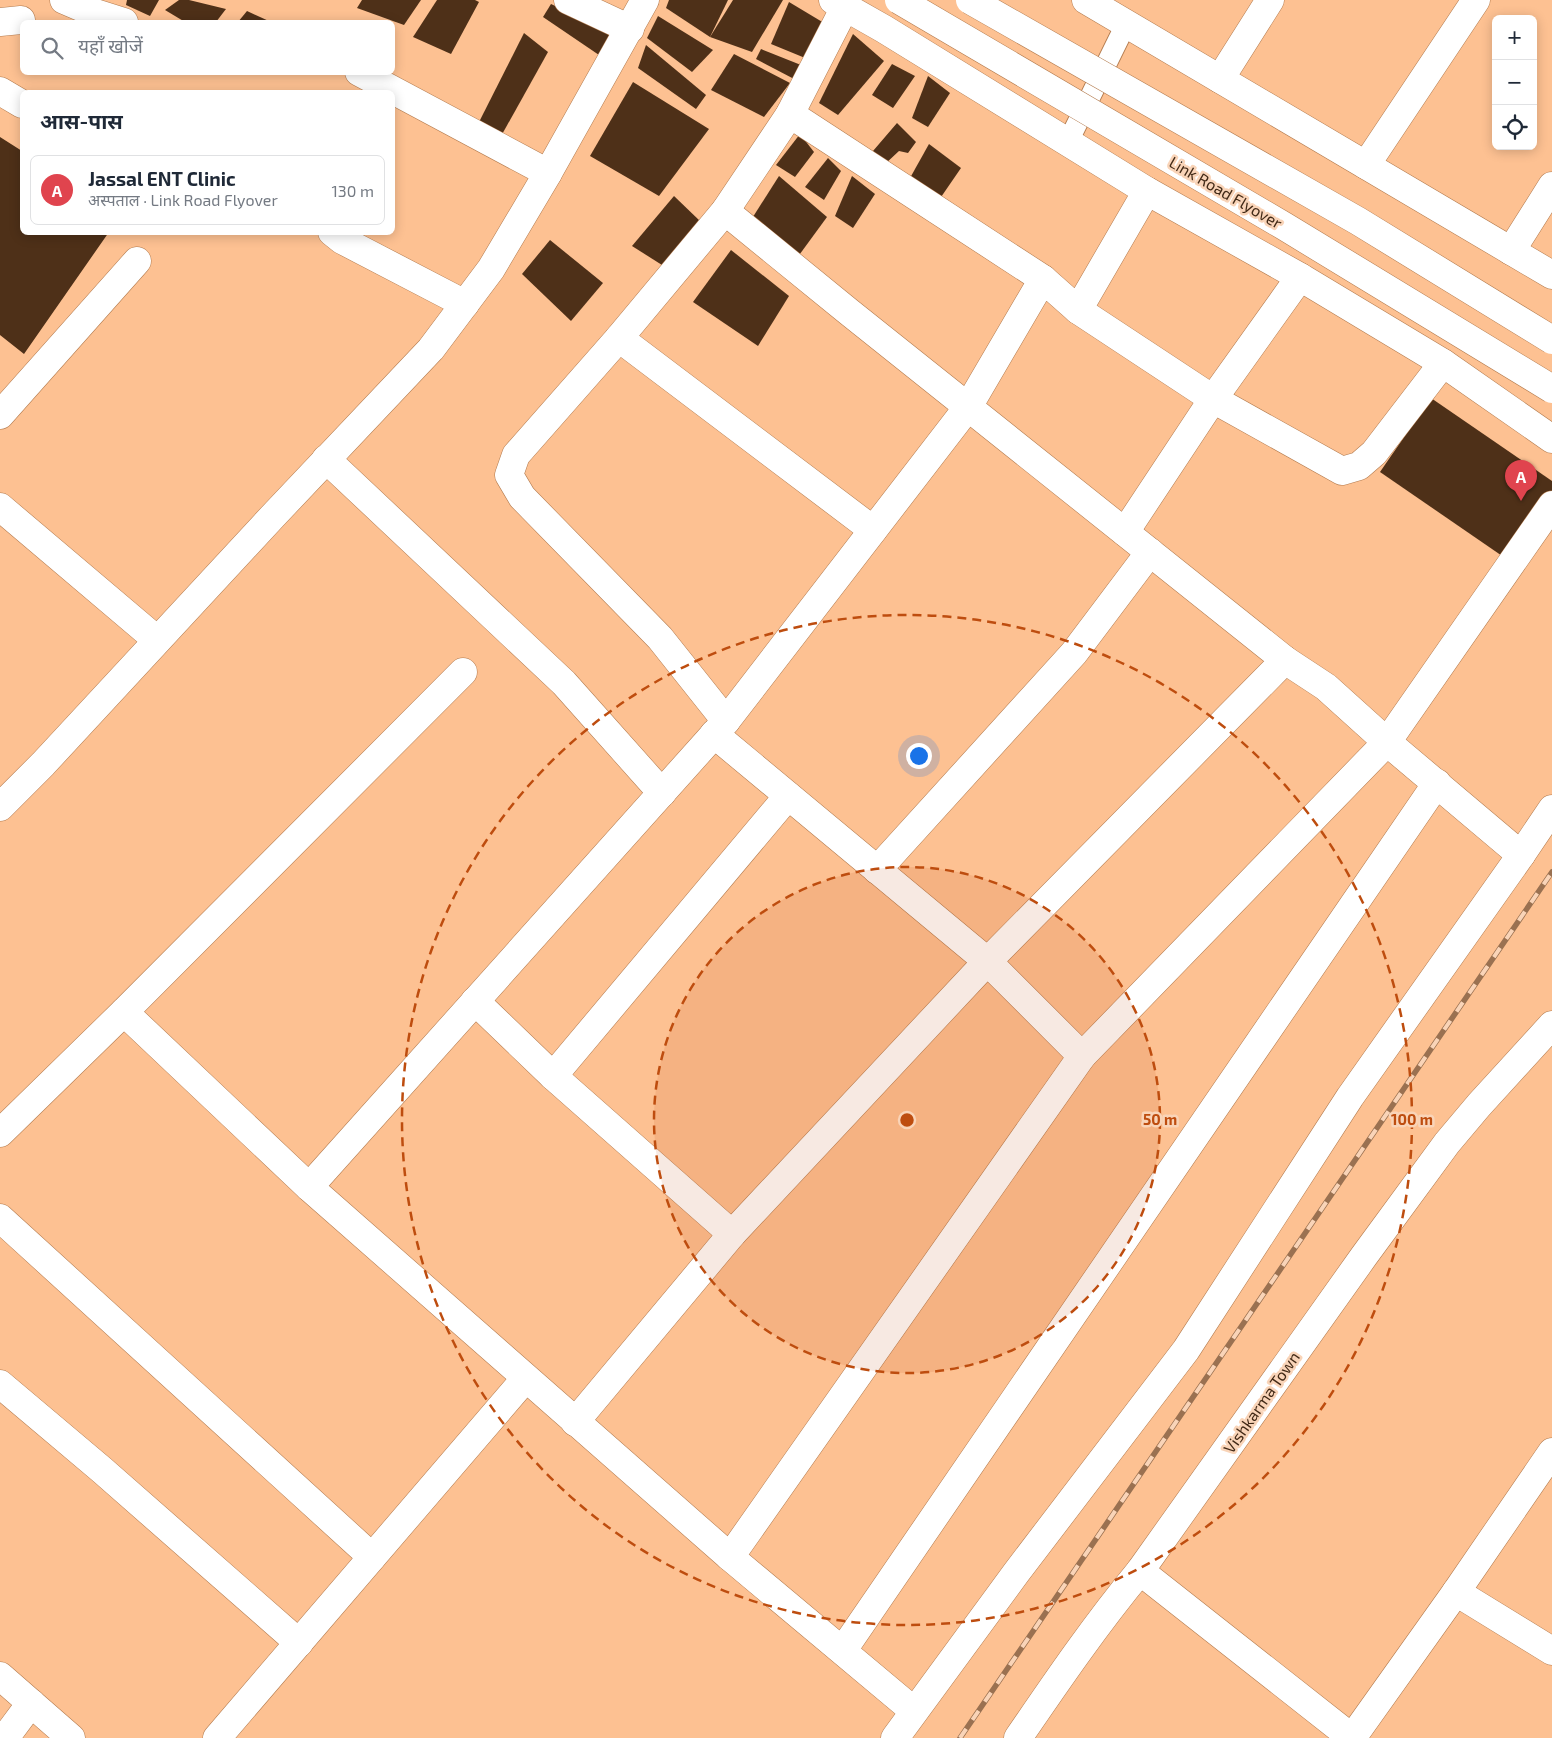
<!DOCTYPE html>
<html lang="hi">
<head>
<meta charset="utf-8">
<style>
	body { margin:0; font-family:"Exo 2","Noto Sans Devanagari",sans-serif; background:#f6f6f7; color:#1f2937 }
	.controls { position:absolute; right:15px; top:15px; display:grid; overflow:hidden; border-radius:8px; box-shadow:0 2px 12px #0003 }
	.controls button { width:45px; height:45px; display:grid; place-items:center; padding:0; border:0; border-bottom:1px solid #e0e1e3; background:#fff; color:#1f2937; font:25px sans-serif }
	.you { position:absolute; left:918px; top:755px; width:18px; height:18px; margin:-12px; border:4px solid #fff; border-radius:50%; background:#1a73e8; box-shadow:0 0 0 8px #1a73e833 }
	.badge { display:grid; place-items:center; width:32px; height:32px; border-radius:50%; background:#ea580c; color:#fff; font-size:16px; font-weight:700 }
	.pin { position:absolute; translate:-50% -41px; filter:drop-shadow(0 1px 2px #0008) }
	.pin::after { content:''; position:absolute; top:26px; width:18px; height:15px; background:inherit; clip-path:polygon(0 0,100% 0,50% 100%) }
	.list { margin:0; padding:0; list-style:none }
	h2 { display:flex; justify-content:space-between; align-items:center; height:65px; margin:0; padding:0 20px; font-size:21px }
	h2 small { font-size:16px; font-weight:400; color:#747a83 }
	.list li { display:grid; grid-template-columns:32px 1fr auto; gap:15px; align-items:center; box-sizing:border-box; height:70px; margin:0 10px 10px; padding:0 10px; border:1px solid #e0e1e3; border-radius:8px }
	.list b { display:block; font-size:19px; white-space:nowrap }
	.list p { margin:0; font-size:16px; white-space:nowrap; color:#747a83 }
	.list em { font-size:16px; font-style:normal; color:#747a83 }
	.icon { flex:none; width:28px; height:28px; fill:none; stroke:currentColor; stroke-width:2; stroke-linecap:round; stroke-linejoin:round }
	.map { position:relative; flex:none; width:1552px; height:1738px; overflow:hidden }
	.search { position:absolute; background:#fff; box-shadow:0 2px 12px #0003; left:20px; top:20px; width:375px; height:55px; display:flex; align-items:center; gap:12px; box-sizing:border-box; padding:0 18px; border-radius:8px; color:#747a83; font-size:19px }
	.panel { position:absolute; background:#fff; box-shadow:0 2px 12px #0003; left:20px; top:90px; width:375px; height:145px; border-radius:8px }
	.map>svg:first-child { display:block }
</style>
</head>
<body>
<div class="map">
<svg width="1552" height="1738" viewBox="0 0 1552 1738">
	<rect width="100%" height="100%" fill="#fdc192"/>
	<g fill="#4e3018">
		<polygon points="127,0 159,0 150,16 126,5"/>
		<polygon points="179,0 189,0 226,9 216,22 185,22 165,10"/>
		<polygon points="362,0 421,0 404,25 357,8"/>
		<polygon points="437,0 475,0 479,2 451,54 413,37"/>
		<polygon points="669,0 728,0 710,37 666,8"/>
		<polygon points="733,0 783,0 752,52 710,37"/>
		<polygon points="789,2 824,23 810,60 771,44"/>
		<polygon points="551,4 611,32 599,55 543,17"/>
		<polygon points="247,11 271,22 238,22"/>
		<polygon points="658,16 713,50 692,72 647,38"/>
		<polygon points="524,33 548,52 500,138 476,128"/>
		<polygon points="853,34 884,61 838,115 819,103"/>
		<polygon points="646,45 706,95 696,109 638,68"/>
		<polygon points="761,49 806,67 796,80 756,59"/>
		<polygon points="734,54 790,83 764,117 711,90"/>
		<polygon points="892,64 915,76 893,108 872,95"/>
		<polygon points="928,76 950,93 928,127 912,118"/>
		<polygon points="633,82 709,129 659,196 590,156"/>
		<polygon points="897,123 916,142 908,153 899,151 884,165 873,151"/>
		<polygon points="800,134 814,152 795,177 776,165"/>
		<polygon points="0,137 22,151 22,232 109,232 24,354 0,335"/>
		<polygon points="929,144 961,168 939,200 910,178"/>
		<polygon points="828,158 841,171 824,200 805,187"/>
		<polygon points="779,176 827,217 797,258 751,220"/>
		<polygon points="852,176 875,194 853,228 835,216"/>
		<polygon points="674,196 701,222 662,265 632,246"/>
		<polygon points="550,240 603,283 571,321 522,274"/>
		<polygon points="731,250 789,296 758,346 693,302"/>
		<polygon points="1431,398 1552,481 1552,496 1508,560 1380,472"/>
	</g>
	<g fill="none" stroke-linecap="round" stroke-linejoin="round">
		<defs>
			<polyline id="service" points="1068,142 1126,24"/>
			<g id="minor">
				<polyline points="64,0 92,12 124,22"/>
				<polyline points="568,0 630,29"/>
				<polyline points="0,22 21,20"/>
				<polyline points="359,72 548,173"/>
				<polyline points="1220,79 1270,0"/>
				<polyline points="0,91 22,104"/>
				<polyline points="790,114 1043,279"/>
				<polyline points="1366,165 1476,0"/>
				<polyline points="725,211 849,312 1285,660 1326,687 1387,742 1521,855"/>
				<polyline points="332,232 342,240 465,304"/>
				<polyline points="1511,251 1552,186"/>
				<polyline points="1078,310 1213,399 1342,471 1359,466 1374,453 1443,363"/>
				<polyline points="619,338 873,530"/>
				<polyline points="0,415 137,261"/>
				<polyline points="326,459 564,683 662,793"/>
				<polyline points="0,507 157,640"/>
				<polyline points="1125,532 1213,399 1300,277"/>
				<polyline points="726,721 660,638 522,497 509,475 516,455 619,338 725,211 790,114 845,7"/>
				<polyline points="714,734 987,961 1082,1056"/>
				<polyline points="0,807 43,764 272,517 431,349 491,269 548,173 645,0"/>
				<polyline points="877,870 1074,653 1150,552"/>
				<polyline points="475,1001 553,1076 732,1234"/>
				<polyline points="124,1012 309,1187 730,1557 914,1711"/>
				<polyline points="553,1076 788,796"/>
				<polyline points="0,1133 124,1012 463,672"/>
				<polyline points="309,1187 726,721 968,407 1043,279 1078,310 1147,191"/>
				<polyline points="0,1218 372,1557"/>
				<polyline points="0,1384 102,1470 299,1643"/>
				<polyline points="575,1422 732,1234 983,966 1285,660"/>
				<polyline points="730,1557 1082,1056 1387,742 1552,505"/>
				<polyline points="1140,1571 1352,1738"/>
				<polyline points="1456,1592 1552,1651"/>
				<polyline points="843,1650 1437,783"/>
				<polyline points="0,1676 71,1738"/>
				<polyline points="5,1738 31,1703"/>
				<polyline points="217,1738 525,1379"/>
				<path d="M1018,1738C1057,1681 1096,1624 1140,1571L1364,1256L1447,1143L1479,1105L1552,1025"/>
				<polyline points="1352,1738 1456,1592 1552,1452"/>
			</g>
			<g id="tertiary">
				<polyline points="833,0 884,29 1147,191 1300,277 1443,363 1552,439"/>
				<polyline points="1086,0 1552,275"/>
				<polyline points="895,1738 1016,1573 1186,1350 1350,1097 1521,855 1552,809"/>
			</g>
		</defs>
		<use href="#service" stroke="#b37b4e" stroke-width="22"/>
		<use href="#minor" stroke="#b37b4e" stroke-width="29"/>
		<use href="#tertiary" stroke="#b37b4e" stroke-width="29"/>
		<use href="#service" stroke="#fff" stroke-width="20"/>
		<use href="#minor" stroke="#fff" stroke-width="28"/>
		<use href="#tertiary" stroke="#fff" stroke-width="28"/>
		<defs>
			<polyline id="rail" points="960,1738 1552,872"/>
		</defs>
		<use href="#rail" stroke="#9a7151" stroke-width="5.5"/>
		<use href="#rail" stroke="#f9d4b8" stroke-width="4" stroke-dasharray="11" stroke-linecap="butt"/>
		<defs>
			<g id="primary-bridge">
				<polyline points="899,0 1284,226 1552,389"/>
				<polyline points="970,0 1358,221 1552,340"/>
			</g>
		</defs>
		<use href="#primary-bridge" stroke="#b37b4e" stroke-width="29" stroke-linecap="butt"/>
		<use href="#primary-bridge" stroke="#fff" stroke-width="28"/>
	</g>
	<circle cx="907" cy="1120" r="253" fill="#be4d0f" fill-opacity=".12"/>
	<g fill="none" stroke="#be4d0f" stroke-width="2.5" stroke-dasharray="9 6">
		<circle cx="907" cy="1120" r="253"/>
		<circle cx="907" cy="1120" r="505"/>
	</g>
	<g text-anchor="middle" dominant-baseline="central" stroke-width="5" stroke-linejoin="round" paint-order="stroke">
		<g font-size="16" fill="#422a17" stroke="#f9d4b8">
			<text transform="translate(1226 192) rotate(30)">Link Road Flyover</text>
			<text transform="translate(1261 1402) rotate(-55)">Vishkarma Town</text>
		</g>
	</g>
	<circle cx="907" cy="1120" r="8" fill="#be4d0f" stroke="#f9d4b8" stroke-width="2.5"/>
	<g font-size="15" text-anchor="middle" font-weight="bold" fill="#be4d0f" stroke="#f9d4b8" stroke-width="5" stroke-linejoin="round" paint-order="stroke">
		<text x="1160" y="1125">50 m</text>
		<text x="1412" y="1125">100 m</text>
	</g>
</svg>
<div class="controls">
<button>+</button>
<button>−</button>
<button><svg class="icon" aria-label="locate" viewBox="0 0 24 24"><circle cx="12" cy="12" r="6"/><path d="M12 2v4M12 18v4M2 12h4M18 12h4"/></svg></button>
</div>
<div class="you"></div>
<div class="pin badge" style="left:1521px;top:501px;background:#e0444e">A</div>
<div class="search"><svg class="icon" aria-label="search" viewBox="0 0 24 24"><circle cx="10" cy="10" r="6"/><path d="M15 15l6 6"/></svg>यहाँ खोजें</div>
<section class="panel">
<h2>आस-पास<small></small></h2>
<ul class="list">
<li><span class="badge" style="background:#e0444e">A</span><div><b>Jassal ENT Clinic</b><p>अस्पताल · Link Road Flyover</p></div><em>130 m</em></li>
</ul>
</section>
</div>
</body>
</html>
